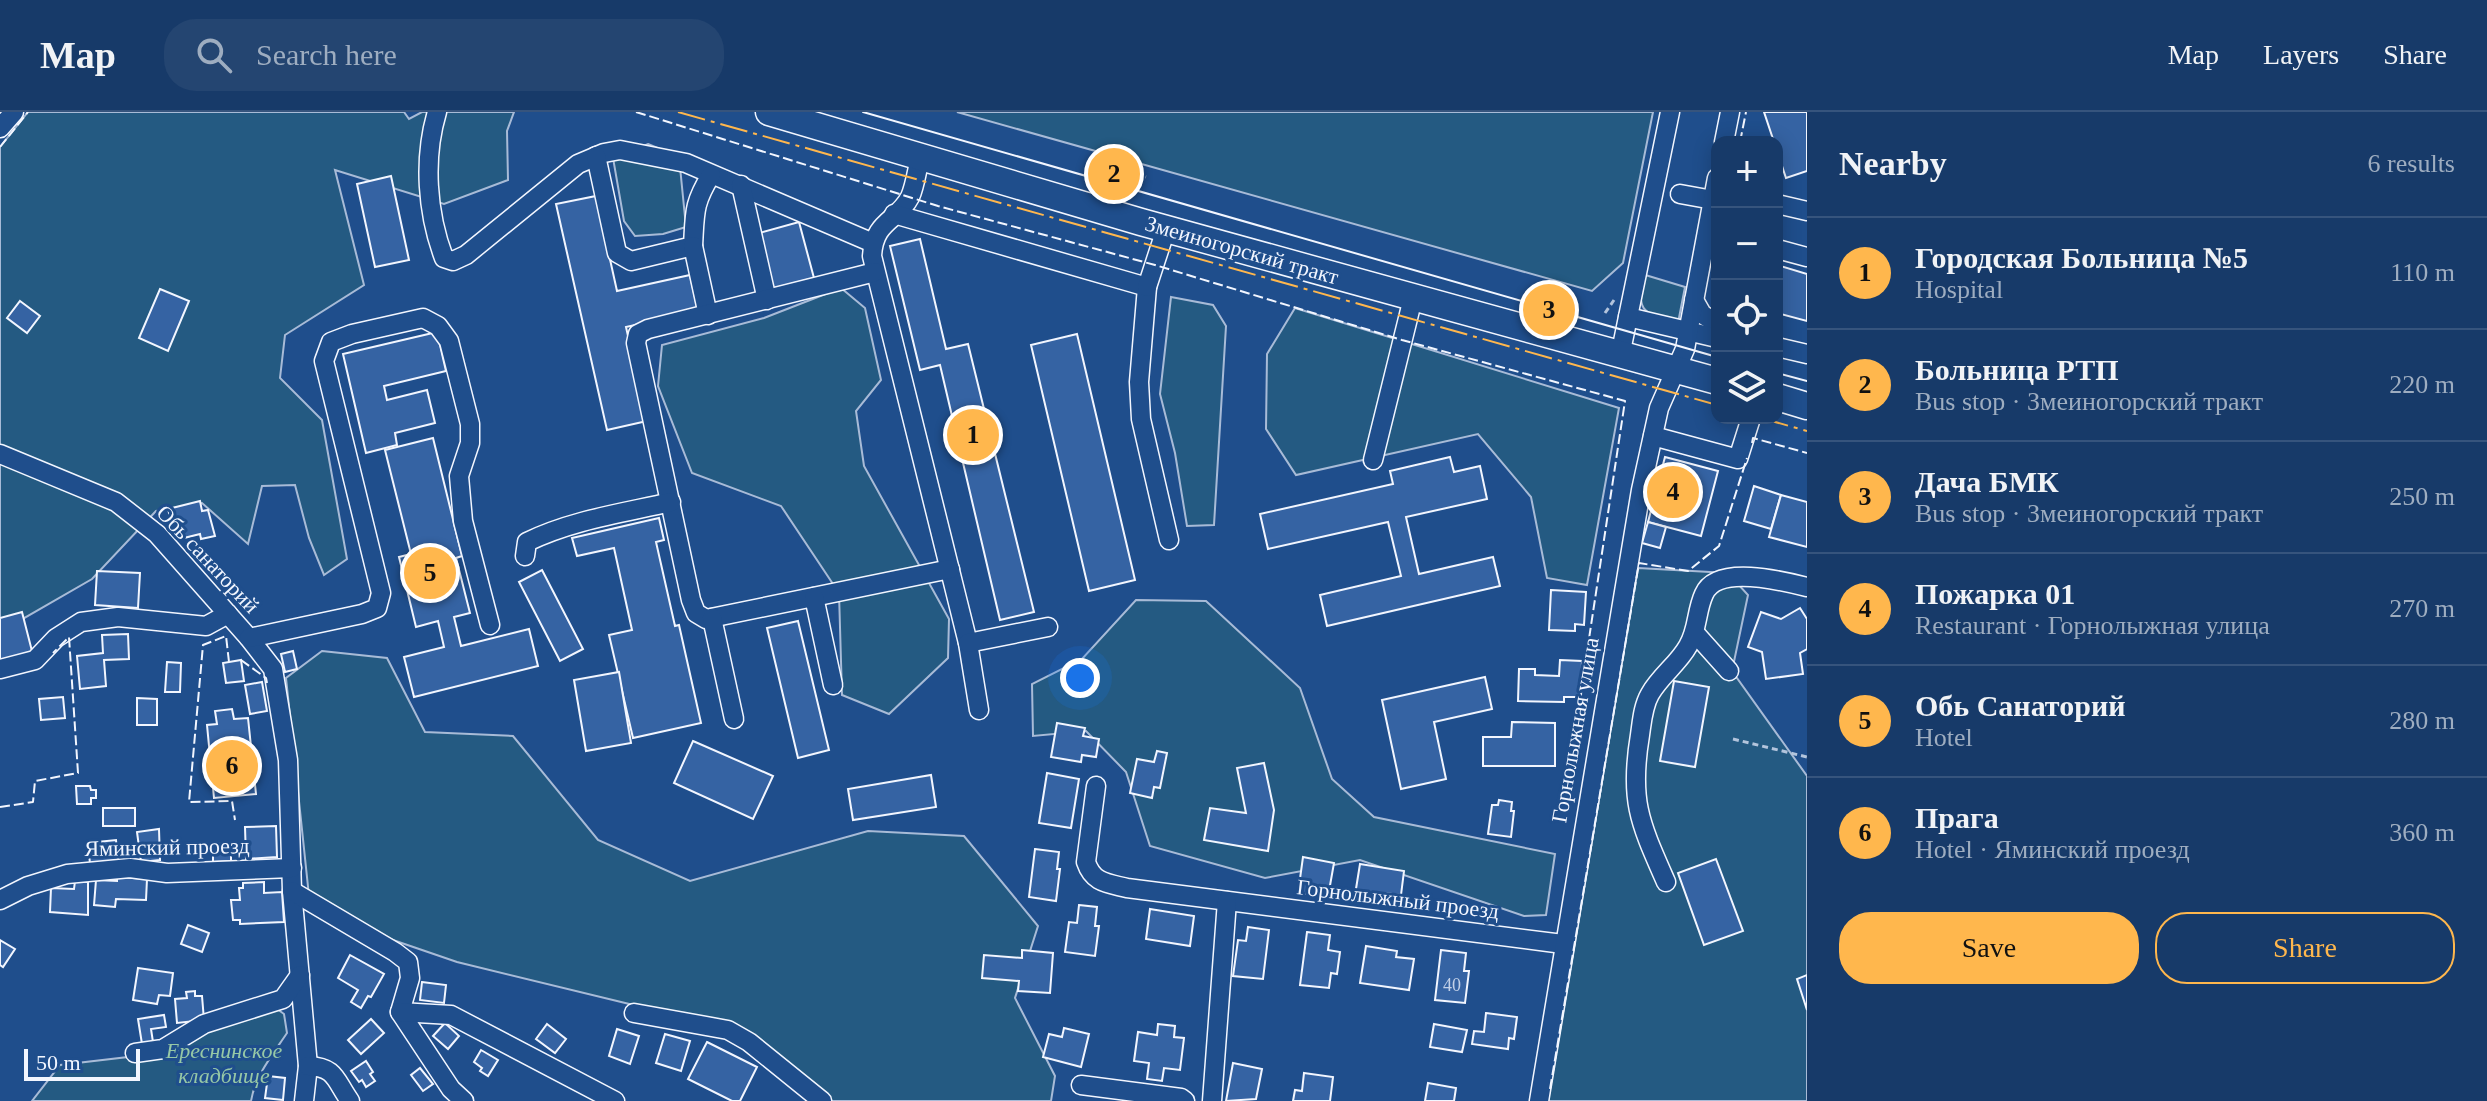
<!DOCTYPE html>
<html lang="en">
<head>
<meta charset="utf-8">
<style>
	body { margin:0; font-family:"Times New Roman",serif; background:#244571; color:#f1f3f6 }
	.controls { position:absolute; right:24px; top:24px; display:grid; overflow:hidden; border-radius:16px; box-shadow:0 4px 20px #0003 }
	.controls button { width:72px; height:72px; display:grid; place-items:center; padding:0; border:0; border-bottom:2px solid #36547d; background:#173a69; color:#f1f3f6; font:40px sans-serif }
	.scale { position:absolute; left:24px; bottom:20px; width:116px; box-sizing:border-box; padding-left:8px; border:4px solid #f2f6ff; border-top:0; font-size:22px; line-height:28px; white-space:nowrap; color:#f2f6ff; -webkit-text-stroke:6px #1f4e8c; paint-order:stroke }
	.you { position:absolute; left:1080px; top:566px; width:28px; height:28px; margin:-20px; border:6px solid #fff; border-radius:50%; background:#1a73e8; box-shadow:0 0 0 12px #1a73e833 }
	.badge { display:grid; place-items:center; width:52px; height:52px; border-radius:50%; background:#ffb74d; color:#111; font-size:26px; font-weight:700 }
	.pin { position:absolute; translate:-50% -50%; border:4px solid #fff; box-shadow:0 2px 8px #0006 }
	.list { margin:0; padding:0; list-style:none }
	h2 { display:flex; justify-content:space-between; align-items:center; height:104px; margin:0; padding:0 32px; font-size:34px }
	h2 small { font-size:26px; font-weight:400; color:#9eadc0 }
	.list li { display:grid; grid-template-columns:52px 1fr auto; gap:24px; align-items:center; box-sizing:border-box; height:112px; padding:0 32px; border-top:2px solid #36547d }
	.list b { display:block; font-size:30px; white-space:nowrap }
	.list p { margin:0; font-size:26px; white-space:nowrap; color:#9eadc0 }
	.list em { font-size:26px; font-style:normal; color:#9eadc0 }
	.actions { display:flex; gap:16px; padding:24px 32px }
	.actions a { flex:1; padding:18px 0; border:2px solid #ffb74d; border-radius:32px; text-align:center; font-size:28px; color:#ffb74d }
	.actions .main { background:#ffb74d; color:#111 }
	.icon { flex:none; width:44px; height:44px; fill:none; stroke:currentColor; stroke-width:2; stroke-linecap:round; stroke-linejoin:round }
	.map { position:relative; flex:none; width:1807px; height:989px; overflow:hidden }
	header { display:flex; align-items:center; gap:48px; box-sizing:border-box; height:112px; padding:0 40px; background:#173a69; border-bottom:2px solid #36547d }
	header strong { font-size:38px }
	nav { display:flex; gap:44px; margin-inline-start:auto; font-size:28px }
	.search { width:560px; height:72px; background:#244571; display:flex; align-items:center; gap:20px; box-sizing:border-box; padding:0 28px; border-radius:32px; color:#9eadc0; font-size:30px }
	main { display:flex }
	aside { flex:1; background:#173a69 }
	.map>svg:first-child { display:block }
</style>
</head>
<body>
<header>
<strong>Map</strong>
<div class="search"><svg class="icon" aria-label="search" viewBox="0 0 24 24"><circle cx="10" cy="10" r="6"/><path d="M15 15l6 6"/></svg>Search here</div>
<nav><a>Map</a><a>Layers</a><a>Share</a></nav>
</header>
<main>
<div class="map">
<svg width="1807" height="989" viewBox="0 0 1807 989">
	<rect width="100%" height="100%" fill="#1f4e8c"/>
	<g fill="#245a82" stroke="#a8bbd7" stroke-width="2">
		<polygon points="28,0 404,0 409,7 422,0 514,0 507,19 508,68 444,92 335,58 364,173 285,223 280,266 322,308 347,447 324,463 309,426 295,373 262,374 248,432 202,391 156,399 92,467 0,520 0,35"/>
		<polygon points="957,0 1653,0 1623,151 1592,179"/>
		<polygon points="648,32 679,45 686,115 663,122 635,124 624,109 613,46"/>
		<path d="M1642,162L1685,175L1678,211C1641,200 1638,202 1642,162Z"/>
		<polygon points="841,176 865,196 881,268 856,299 864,354 949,507 948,546 889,602 842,583 839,481 781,394 692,361 658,274 662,233 764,206"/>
		<polygon points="1171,185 1213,193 1226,214 1214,413 1187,414 1175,341 1160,282"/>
		<polygon points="1295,196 1619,296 1587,473 1547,466 1531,385 1478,322 1296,363 1266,317 1267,242"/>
		<polygon points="1638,456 1728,461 1748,483 1732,559 1807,664 1807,989 1548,989"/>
		<polygon points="1136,488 1206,489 1300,576 1332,667 1374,705 1555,742 1546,803 1524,804 1360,748 1265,766 1150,734 1126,660 1086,619 1033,624 1032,572 1082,547"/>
		<polygon points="322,539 387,546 425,620 513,624 598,728 690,769 868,719 964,724 1038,814 1015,886 1055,964 1051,989 815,989 746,932 654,898 457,850 390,827 309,784 286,566"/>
		<path d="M273,894L284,902L287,921C273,942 255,964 251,989H32L60,953L162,941L205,916Z"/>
	</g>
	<g fill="#3563a3" stroke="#f2f6ff" stroke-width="2">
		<polygon points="1764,0 1807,0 1807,59 1786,66 1777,39 1777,30 1774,30"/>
		<polygon points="391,64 409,148 375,155 357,72"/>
		<polygon points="596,84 617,179 690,163 698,199 626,215 647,309 607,318 556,92"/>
		<polygon points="799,110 814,166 771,177 756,122"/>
		<polygon points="920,127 946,237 968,232 1034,500 1000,508 940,253 920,258 890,134"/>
		<polygon points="1777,153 1807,162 1807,209 1777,201"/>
		<polygon points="160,177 189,189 168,239 139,226"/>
		<polygon points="20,189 40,204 27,221 7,206"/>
		<polygon points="437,220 446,259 384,274 387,288 427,278 435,311 395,321 397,333 366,341 343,242"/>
		<polygon points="1077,222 1135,468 1089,479 1031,233"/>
		<polygon points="433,326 462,444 456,446 470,501 454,505 461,534 529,517 538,554 414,585 404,545 444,535 438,509 416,515 399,445 411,442 385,338"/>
		<polygon points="1450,345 1454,360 1480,354 1487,387 1406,405 1419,462 1493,445 1500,474 1327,514 1320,483 1401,464 1388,410 1268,437 1260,402 1393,372 1390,359"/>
		<polygon points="1665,345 1718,359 1701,424 1648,410"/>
		<polygon points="1754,374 1781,383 1771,417 1744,409"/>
		<polygon points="1781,383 1807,390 1807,435 1769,425"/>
		<polygon points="200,389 202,399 208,398 215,424 201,427 200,422 176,428 168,397"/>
		<polygon points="659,406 664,428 656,430 675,514 679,513 701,611 633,626 609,523 632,518 614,436 577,444 572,426"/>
		<polygon points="1648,410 1666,415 1660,436 1642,431"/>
		<polygon points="542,458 583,537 560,549 519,470"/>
		<polygon points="97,459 140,461 138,496 95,493"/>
		<polygon points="1551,478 1586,480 1584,513 1575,512 1575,519 1549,518"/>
		<polygon points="1800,496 1807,507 1807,537 1800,541 1803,562 1766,567 1762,540 1748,535 1761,500 1781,507"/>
		<polygon points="22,500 33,543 0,552 0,506"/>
		<polygon points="798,509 829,638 798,646 767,516"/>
		<polygon points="128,522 129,547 104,548 106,574 80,577 77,544 103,541 102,523"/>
		<polygon points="293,539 297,557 285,560 281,542"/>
		<polygon points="241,548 244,569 226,571 223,551"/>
		<polygon points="1560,548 1582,549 1581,585 1564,585 1564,590 1518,589 1519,557 1535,557 1535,563 1559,564"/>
		<polygon points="167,550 181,551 180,580 165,580"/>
		<polygon points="619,560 631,631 586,639 574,568"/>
		<polygon points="1485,565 1492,597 1434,610 1446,667 1401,677 1382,588"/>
		<polygon points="1674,569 1709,575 1695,655 1660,649"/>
		<polygon points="262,570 267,599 250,602 245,573"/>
		<polygon points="63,585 65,606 41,608 39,587"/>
		<polygon points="137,586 157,587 157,613 137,613"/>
		<polygon points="232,597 234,607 248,606 256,682 214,686 207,613 217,612 215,599"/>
		<polygon points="1512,610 1555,611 1555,654 1483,654 1483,625 1511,625"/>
		<polygon points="1057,611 1085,616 1083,624 1099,627 1096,645 1082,643 1081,650 1051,645"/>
		<polygon points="693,629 773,664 753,707 674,671"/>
		<polygon points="1157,639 1167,641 1160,676 1154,675 1152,686 1130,681 1137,647 1154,650"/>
		<polygon points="1264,651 1274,698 1268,739 1204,728 1210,696 1246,701 1237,656"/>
		<polygon points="1047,661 1079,667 1071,716 1039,711"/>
		<polygon points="931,663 936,695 853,708 848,677"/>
		<polygon points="76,674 90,674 91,678 96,678 96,686 91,686 91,692 77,692"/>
		<polygon points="1499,688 1512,690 1511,699 1514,699 1511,725 1488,722 1492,693 1498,693"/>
		<rect x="103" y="696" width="32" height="18"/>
		<polygon points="276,714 277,745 246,747 245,715"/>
		<polygon points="159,717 160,748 141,750 137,720"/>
		<polygon points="116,728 118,749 90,752 88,731"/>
		<polygon points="231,731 231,749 213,750 213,732"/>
		<polygon points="1035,737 1059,740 1057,757 1060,757 1056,789 1029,785"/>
		<polygon points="1303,745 1334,751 1329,779 1308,776 1307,782 1298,781"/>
		<polygon points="1716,747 1743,819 1704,833 1678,761"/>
		<polygon points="1360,752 1404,759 1401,783 1385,781 1384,787 1355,783"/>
		<polygon points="117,765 147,767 146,788 116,787 115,795 94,793 96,768 117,769"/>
		<polygon points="75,769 88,770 88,803 50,800 51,776 74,777"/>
		<polygon points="264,770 264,781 282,780 284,810 240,812 240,808 233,808 231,788 240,788 239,776 243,776 243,771"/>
		<polygon points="1079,793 1097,795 1095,814 1099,814 1095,844 1065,840 1069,810 1077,811"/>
		<polygon points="1150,797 1194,804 1190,834 1146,827"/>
		<polygon points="188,813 209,821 202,840 181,832"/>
		<polygon points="1248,815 1269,818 1263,867 1233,864 1238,828 1246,829"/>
		<polygon points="1307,820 1330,823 1328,838 1340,840 1337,862 1331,861 1329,876 1300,873"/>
		<polygon points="0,828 15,837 3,855 0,853"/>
		<polygon points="1366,834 1397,839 1396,845 1414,847 1409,878 1360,871"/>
		<polygon points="1022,838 1053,841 1050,881 1018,879 1019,869 982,866 984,843 1022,846"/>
		<polygon points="1441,838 1466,841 1464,859 1469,859 1465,891 1435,888"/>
		<polygon points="350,843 384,862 371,885 368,884 361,896 351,890 358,878 338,866"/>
		<polygon points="138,856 173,861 170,884 159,883 157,892 133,888"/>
		<polygon points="1807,863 1807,898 1797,867"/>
		<polygon points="422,870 446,873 444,891 420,888"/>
		<polygon points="195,879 195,884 202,884 204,908 177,911 175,887 187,886 186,880"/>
		<polygon points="1486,901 1517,905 1514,927 1509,926 1508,937 1472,932 1474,919 1484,920"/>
		<polygon points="164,903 166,915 151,917 153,930 142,932 138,907"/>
		<polygon points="371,907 384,921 361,942 348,928"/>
		<polygon points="445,911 459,924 448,937 433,924"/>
		<polygon points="547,912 566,927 555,941 536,927"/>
		<polygon points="1158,912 1175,914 1174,925 1184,926 1180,958 1164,956 1162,969 1147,967 1149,951 1134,949 1138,920 1157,923"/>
		<polygon points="1434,912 1467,918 1462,940 1430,935"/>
		<polygon points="1064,916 1089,922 1081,955 1043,945 1049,922 1062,925"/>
		<polygon points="617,917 639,924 630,952 609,944"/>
		<polygon points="665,922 690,929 681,959 656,951"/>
		<polygon points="707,930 757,955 740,989 732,989 688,967"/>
		<polygon points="481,938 498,948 488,964 480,959 482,956 474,950"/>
		<polygon points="366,949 373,960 370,962 375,969 366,975 362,968 359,970 351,959"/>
		<polygon points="1233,951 1262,957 1256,987 1226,989"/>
		<polygon points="420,956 433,972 423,979 411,963"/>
		<polygon points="1304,961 1333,965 1330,989 1293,989 1295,978 1302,979"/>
		<polygon points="268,964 285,966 283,988 265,986"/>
		<polygon points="1428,971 1456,976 1454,989 1425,989"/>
	</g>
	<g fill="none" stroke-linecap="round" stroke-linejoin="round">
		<defs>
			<g id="minor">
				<path d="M437,0C423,47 427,101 444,146L453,149L466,143L578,52L604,41L620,38L686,51L873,131"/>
				<polyline points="0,16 14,0"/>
				<polyline points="1724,30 1730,0"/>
				<path d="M596,44L617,141L631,149L693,134C695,101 693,92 711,63"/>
				<path d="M920,46C917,58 915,74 910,85C897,110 874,108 872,144L968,531L979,598"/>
				<polyline points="741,73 767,188"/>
				<polyline points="1680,82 1713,88"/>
				<polyline points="1777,92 1807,99"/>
				<polyline points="894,102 1147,175 1139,270 1141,307 1169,428"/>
				<polyline points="693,134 708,203"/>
				<polyline points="1777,137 1807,145"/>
				<polyline points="875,160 648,217 638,222 636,231 691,488 696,501 706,507 950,457"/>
				<polyline points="1147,175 1166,117"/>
				<polyline points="1694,188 1702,202 1717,212"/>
				<polyline points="1628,205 1717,226"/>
				<polyline points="1777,235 1807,242"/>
				<polyline points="1620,244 1670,0"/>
				<polyline points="1653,324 1738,347 1751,306"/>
				<polyline points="0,342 116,390 157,422 249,526 273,557 288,648 292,779 308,954 304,989"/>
				<polyline points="1373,348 1413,186"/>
				<path d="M525,444L527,430C572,408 623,401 671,390"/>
				<polyline points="814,485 833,573"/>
				<polyline points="712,506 734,607"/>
				<polyline points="1695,521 1729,559"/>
				<polyline points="249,526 362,502 377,496 381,481 324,249 331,230 352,222 423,206 438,214 449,229 470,312 470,331 459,364 463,409 490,513"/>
				<polyline points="968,531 1048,515"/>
				<polyline points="0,557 35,548 56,526 81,510 118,505 206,514 228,502"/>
				<path d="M1096,674L1086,750C1093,771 1107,771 1127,776L1563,832"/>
				<path d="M1666,770C1640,711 1629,689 1640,623C1642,609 1643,594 1650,582C1660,564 1678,552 1688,534C1698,518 1696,499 1704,482C1717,452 1783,469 1807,475"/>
				<polyline points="292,779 395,840 408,850 410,866 400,900 451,977 464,989"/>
				<polyline points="0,788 28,774 67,762 130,756 167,761 292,756"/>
				<polyline points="400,900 451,903 615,989"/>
				<polyline points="634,901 728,918 749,930 822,989"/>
				<polyline points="135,941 163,937 204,912 283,887 300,863"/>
				<path d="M308,954C336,955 335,968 350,989"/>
				<polyline points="1081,973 1181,986 1185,989"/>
				<polyline points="1212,989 1227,789"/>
				<polyline points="1539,989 1641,378 1659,296 1685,237 1717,66"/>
			</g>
			<g id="highway">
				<polyline points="769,0 1141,110 1717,269"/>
				<polyline points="1777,285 1807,294"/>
			</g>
		</defs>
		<use href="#minor" stroke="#f2f6ff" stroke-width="21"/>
		<use href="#highway" stroke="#f2f6ff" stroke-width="29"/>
		<g stroke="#b3c4dc" stroke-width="3" stroke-dasharray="6 4" stroke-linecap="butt">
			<polyline points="1088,48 1146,65"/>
			<polyline points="1605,201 1614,188"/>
			<polyline points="1733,627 1807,645"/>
		</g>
		<use href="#minor" stroke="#1f4e8c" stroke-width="18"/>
		<use href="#highway" stroke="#1f4e8c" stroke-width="26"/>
		<g stroke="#f2f6ff" stroke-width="2">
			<polyline points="863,0 1717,245"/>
			<polyline points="1777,261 1807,269"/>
		</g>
		<g stroke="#f2f6ff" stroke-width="2" stroke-dasharray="10 4" stroke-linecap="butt">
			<polyline points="636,0 938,94 1155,153 1402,228 1625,289 1587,540"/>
			<polyline points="1740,30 1746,0"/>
			<polyline points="0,35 28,0"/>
			<polyline points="1752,331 1753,326 1807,341"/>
			<polyline points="241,548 266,566 267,571"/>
			<polyline points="229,550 226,524 203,533 189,690 232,689 235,708"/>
			<polyline points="0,695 33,690 35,669 78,661 69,525 53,541"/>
			<polyline points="1550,977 1639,451 1688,459 1719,434 1747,346"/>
		</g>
		<g stroke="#ffb74d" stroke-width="2" stroke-dasharray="28 6 4 6" stroke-linecap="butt">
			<polyline points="678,0 1717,293"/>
			<polyline points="1761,306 1807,319"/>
		</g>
	</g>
	<g text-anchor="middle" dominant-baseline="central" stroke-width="6" stroke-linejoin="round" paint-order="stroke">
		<g font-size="18" fill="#c3d1e8">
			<text x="1452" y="873">40</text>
		</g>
		<g font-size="22" fill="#f2f6ff" stroke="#1f4e8c">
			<text transform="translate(1242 138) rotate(16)">Змеиногорский тракт</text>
			<text transform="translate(208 447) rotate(47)">Обь санаторий</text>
			<text transform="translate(1575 618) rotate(-80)">Горнолыжная улица</text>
			<text transform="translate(167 735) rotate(-1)">Яминский проезд</text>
			<text transform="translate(1398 787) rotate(7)">Горнолыжный проезд</text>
		</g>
		<g font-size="22" font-style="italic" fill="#97c8a6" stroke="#1f4e8c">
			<text x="224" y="938">Ереснинское<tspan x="224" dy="25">кладбище</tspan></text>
		</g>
	</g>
</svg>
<div class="controls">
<button>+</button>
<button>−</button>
<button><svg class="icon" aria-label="locate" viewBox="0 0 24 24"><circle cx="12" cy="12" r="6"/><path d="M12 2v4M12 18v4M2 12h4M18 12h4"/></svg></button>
<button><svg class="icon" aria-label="layers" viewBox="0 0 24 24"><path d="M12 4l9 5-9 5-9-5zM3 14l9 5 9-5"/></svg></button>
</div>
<div class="scale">50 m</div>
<div class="you"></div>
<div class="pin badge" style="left:973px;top:323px">1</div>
<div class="pin badge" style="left:1114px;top:62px">2</div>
<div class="pin badge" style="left:1549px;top:198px">3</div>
<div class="pin badge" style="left:1673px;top:380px">4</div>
<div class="pin badge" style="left:430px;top:461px">5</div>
<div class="pin badge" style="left:232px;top:654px">6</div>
</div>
<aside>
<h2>Nearby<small>6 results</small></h2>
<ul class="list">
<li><span class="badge">1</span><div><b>Городская Больница №5</b><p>Hospital</p></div><em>110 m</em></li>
<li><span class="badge">2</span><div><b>Больница РТП</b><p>Bus stop · Змеиногорский тракт</p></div><em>220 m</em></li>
<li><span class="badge">3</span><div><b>Дача БМК</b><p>Bus stop · Змеиногорский тракт</p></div><em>250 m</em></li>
<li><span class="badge">4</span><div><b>Пожарка 01</b><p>Restaurant · Горнолыжная улица</p></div><em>270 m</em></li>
<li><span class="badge">5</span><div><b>Обь Санаторий</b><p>Hotel</p></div><em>280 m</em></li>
<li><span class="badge">6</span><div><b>Прага</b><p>Hotel · Яминский проезд</p></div><em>360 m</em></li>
</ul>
<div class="actions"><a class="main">Save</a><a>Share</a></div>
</aside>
</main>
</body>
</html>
